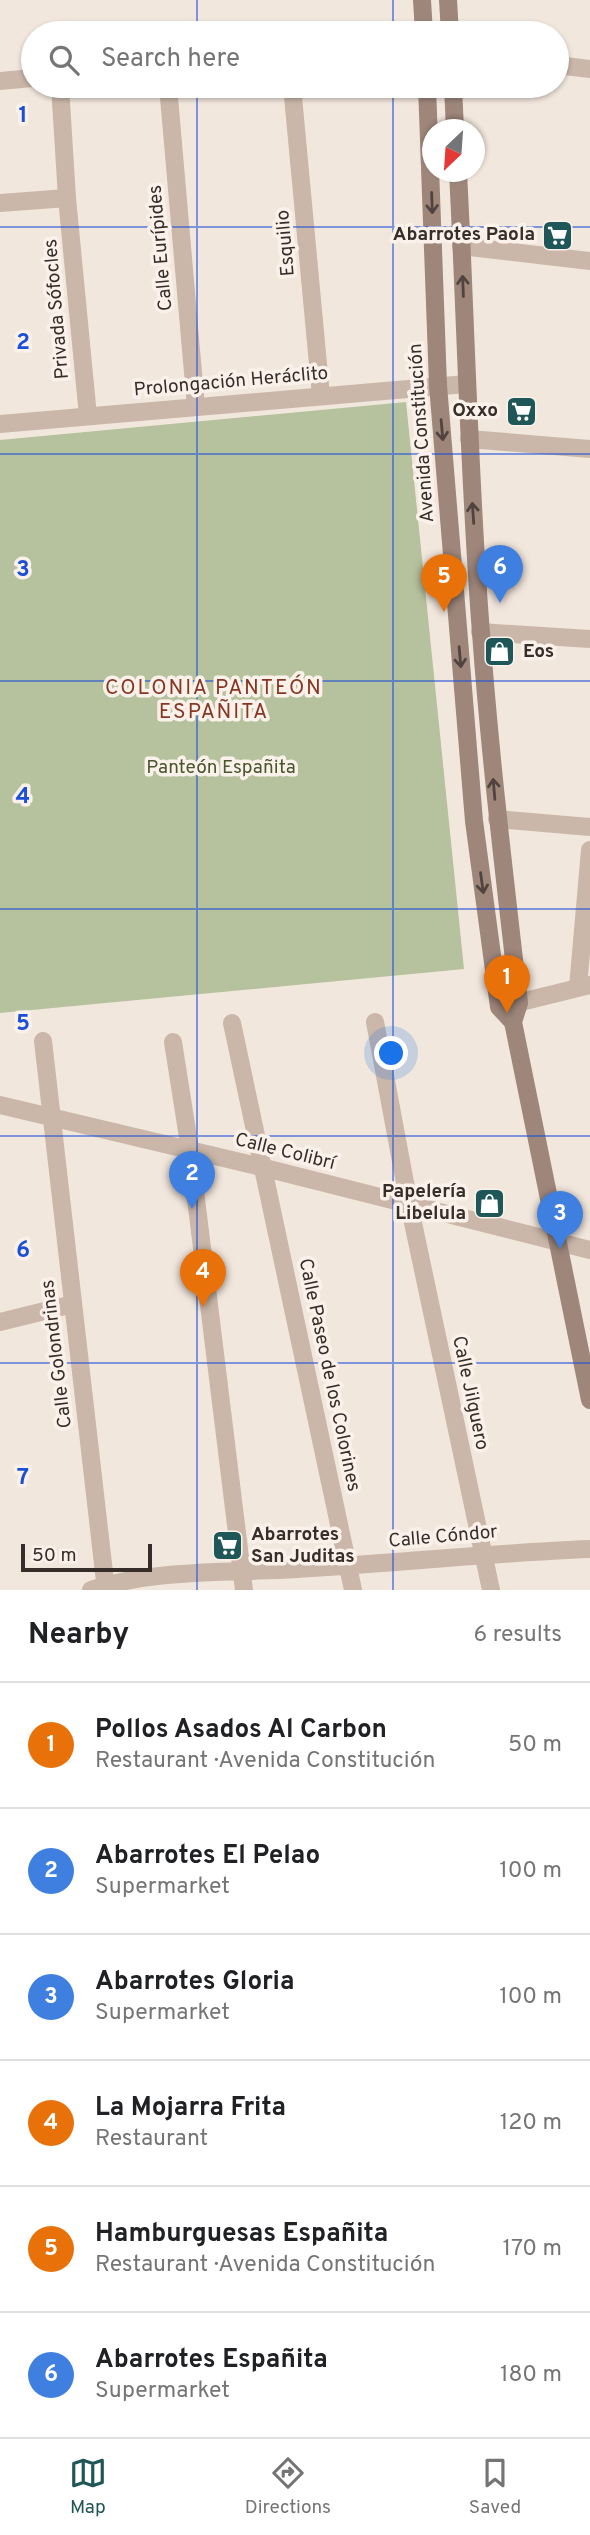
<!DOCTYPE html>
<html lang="en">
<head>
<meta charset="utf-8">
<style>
	body { margin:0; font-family:Overpass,sans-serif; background:#f6f6f6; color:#202124 }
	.compass { position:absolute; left:422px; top:119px; width:63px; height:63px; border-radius:50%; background:#fff; box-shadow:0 2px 5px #0004; rotate:205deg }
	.scale { position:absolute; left:21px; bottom:18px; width:131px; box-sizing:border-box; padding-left:7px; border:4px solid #372d29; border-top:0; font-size:19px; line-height:24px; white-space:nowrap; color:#372d29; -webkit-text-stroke:5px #faf2ea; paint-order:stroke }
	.you { position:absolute; left:392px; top:1054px; width:24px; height:24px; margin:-18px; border:5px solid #fff; border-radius:50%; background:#1a73e8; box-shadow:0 0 0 10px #1a73e833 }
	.badge { display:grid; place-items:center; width:46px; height:46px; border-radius:50%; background:#1f5658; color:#fff; font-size:23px; font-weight:700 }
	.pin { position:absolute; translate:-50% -58px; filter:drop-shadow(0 2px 4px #0008) }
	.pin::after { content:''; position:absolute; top:37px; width:24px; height:21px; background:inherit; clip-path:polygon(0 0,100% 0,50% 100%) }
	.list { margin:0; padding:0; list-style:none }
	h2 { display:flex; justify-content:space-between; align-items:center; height:91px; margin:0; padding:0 28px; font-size:30px }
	h2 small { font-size:23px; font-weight:400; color:#757577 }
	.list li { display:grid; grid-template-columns:46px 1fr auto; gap:21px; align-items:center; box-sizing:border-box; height:126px; padding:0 28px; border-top:2px solid #e0e0e0 }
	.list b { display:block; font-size:26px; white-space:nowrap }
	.list p { margin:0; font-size:23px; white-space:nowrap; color:#757577 }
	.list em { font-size:23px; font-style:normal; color:#757577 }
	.icon { flex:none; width:38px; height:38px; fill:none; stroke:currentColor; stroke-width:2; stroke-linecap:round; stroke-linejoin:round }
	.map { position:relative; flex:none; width:590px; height:1590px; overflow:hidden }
	.search { position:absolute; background:#fff; box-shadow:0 2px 5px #0004; left:21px; right:21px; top:21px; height:77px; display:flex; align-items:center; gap:18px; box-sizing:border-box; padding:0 24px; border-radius:38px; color:#757577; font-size:26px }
	.sheet { height:847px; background:#fff }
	nav { display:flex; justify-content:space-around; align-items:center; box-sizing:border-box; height:98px; border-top:2px solid #e0e0e0; background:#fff; font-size:19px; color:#757577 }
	nav a { display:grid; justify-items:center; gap:4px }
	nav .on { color:#1f5658 }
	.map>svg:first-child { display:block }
</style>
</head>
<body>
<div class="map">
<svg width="590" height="1590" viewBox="0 0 590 1590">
	<rect width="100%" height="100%" fill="#f2e7dd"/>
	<polygon fill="#b6c19d" points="406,402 464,969 0,1013 0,440"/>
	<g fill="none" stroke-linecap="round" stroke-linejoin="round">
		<g stroke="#cab7a9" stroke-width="18">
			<polyline points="557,65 590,69"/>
			<polyline points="0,81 33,78"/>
			<polyline points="60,86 67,198 88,416"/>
			<polyline points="168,86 196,407"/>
			<polyline points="292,86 321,396"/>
			<polyline points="0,203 67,198"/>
			<polyline points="461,246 590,261"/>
			<polyline points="0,424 466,384"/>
			<polyline points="469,439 590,449"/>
			<polyline points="480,632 590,639"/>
			<polyline points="497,819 590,827"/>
			<polyline points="578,987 590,850"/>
			<polyline points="505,1006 590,985"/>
			<polyline points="375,1022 409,1204 491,1590"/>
			<polyline points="232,1023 353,1590"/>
			<polyline points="43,1041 106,1590"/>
			<polyline points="173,1042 190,1150 244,1590"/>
			<polyline points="0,1105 265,1168 590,1250"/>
			<polyline points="0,1322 73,1304"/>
			<path d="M91,1590C153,1569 231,1573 297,1569C395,1563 492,1553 590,1549"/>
		</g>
		<g stroke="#9e867b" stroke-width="18">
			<polyline points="422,0 424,33"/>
			<polyline points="448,0 450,33"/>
			<polyline points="427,86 438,385 474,821 499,1007 513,1022"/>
			<polyline points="453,86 455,130"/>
			<path d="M458,172C466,325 469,479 481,633C490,757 505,880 519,1003L513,1022L590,1400"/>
		</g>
	</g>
	<defs><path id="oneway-shaft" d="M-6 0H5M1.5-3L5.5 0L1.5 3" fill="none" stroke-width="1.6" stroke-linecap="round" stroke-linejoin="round" transform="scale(1.75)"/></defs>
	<g stroke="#51433e">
		<use href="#oneway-shaft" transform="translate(432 203) rotate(88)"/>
		<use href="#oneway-shaft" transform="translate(463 286) rotate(-92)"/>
		<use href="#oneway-shaft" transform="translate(442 430) rotate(85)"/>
		<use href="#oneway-shaft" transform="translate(473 513) rotate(-94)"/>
		<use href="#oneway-shaft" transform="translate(460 657) rotate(85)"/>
		<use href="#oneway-shaft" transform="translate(494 789) rotate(-95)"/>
		<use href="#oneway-shaft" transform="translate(482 883) rotate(82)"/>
	</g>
	<path fill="none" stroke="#1d4ed8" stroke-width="2" stroke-opacity="0.55" d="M197,0V33M393,0V33M197,86V1590M393,86V1590M0,227H590M0,454H590M0,681H590M0,909H590M0,1136H590M0,1363H590"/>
	<defs>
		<symbol id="supermarket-square" viewBox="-11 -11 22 22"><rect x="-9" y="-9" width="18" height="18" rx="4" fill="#1f5658" stroke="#faf2ea"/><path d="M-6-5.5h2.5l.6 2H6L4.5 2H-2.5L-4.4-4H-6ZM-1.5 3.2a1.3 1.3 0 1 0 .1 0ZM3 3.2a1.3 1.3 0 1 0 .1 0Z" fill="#fff"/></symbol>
		<symbol id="shop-square" viewBox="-11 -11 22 22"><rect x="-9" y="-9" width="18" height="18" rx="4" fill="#1f5658" stroke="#faf2ea"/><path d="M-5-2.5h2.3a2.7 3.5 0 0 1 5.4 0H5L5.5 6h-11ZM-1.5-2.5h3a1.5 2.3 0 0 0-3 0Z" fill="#fff"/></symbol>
	</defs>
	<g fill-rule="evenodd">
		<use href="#supermarket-square" x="540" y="218" width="35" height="35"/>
		<use href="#supermarket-square" x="504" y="394" width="35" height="35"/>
		<use href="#shop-square" x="482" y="634" width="35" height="35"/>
		<use href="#shop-square" x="472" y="1186" width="35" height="35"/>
		<use href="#supermarket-square" x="210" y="1528" width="35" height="35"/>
	</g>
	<g text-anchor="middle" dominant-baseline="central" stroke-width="7" stroke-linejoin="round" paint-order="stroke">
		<g font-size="19" font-weight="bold" fill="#372d29" stroke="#faf2ea" text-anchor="end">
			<text x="535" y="235">Abarrotes Paola</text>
			<text x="498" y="411">Oxxo</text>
			<text x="523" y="652" text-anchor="start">Eos</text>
			<text x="466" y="1192">Papelería<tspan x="466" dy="22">Libelula</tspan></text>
			<text x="251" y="1535" text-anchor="start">Abarrotes<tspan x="251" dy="22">San Juditas</tspan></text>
		</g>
		<g font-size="19" fill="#372d29" stroke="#faf2ea">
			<text transform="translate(286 243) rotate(-95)">Esquilio</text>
			<text transform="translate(161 248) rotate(-95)">Calle Eurípides</text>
			<text transform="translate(57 309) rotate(-95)">Privada Sófocles</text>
			<text transform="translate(231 382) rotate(-5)">Prolongación Heráclito</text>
			<text transform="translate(422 433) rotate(-94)">Avenida Constitución</text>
			<text transform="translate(285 1152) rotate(14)">Calle Colibrí</text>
			<text transform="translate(57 1354) rotate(-97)">Calle Golondrinas</text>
			<text transform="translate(329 1375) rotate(78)">Calle Paseo de los Colorines</text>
			<text transform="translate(470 1393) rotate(78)">Calle Jilguero</text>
			<text transform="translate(443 1537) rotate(-5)">Calle Cóndor</text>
		</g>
		<g font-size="19" fill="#48552d" stroke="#faf2ea">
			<text x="221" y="768">Panteón Españita</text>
		</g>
		<g font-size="21" letter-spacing="2" fill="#853723" stroke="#faf2ea">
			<text x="214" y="688">COLONIA PANTEÓN<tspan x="214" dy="24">ESPAÑITA</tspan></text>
		</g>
	</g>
	<g font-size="23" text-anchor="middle" font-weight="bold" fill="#1d4ed8" stroke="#faf2ea" stroke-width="7" stroke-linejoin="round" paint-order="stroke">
		<text x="23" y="122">1</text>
		<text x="23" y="349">2</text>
		<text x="23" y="576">3</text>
		<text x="23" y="803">4</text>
		<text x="23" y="1030">5</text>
		<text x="23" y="1257">6</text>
		<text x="23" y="1484">7</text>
	</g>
</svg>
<svg class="compass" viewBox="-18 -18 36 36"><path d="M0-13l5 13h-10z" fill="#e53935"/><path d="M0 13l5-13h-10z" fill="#757577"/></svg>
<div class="scale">50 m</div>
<div class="you"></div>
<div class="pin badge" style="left:507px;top:1013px;background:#e8710a">1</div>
<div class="pin badge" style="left:192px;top:1209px;background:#3f7fe0">2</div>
<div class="pin badge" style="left:560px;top:1249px;background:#3f7fe0">3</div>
<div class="pin badge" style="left:203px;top:1307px;background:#e8710a">4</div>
<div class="pin badge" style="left:444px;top:612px;background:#e8710a">5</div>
<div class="pin badge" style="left:500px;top:603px;background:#3f7fe0">6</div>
<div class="search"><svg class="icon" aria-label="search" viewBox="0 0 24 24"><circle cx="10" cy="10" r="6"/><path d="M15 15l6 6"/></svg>Search here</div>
</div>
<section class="sheet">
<h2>Nearby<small>6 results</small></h2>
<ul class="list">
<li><span class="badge" style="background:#e8710a">1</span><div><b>Pollos Asados Al Carbon</b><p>Restaurant · Avenida Constitución</p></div><em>50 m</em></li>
<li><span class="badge" style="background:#3f7fe0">2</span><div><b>Abarrotes El Pelao</b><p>Supermarket</p></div><em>100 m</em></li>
<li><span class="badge" style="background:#3f7fe0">3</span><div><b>Abarrotes Gloria</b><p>Supermarket</p></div><em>100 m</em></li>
<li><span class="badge" style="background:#e8710a">4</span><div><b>La Mojarra Frita</b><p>Restaurant</p></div><em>120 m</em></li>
<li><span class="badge" style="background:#e8710a">5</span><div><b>Hamburguesas Españita</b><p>Restaurant · Avenida Constitución</p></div><em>170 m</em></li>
<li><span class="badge" style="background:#3f7fe0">6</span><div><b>Abarrotes Españita</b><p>Supermarket</p></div><em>180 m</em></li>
</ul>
</section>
<nav>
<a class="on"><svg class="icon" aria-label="map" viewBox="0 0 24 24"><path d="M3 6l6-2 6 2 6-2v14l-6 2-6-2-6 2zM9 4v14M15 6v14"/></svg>Map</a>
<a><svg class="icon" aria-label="directions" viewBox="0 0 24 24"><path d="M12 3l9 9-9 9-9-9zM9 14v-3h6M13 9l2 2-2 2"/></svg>Directions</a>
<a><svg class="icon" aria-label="saved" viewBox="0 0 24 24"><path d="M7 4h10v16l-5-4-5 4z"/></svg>Saved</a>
</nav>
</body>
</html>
